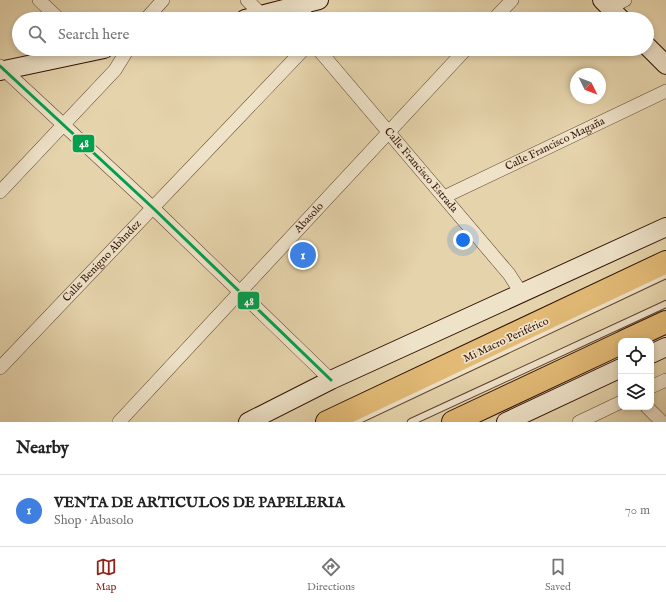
<!DOCTYPE html>
<html lang="en">
<head>
<meta charset="utf-8">
<style>
	body { margin:0; font-family:"IM FELL English",serif; background:#f2f2f2; color:#222 }
	.controls { position:absolute; right:12px; bottom:12px; display:grid; overflow:hidden; border-radius:8px; box-shadow:0 2px 6px #0003 }
	.controls button { width:36px; height:36px; display:grid; place-items:center; padding:0; border:0; border-bottom:1px solid #e0e0e0; background:#fff; color:#222; font:20px sans-serif }
	.compass { position:absolute; left:570px; top:68px; width:36px; height:36px; border-radius:50%; background:#fff; box-shadow:0 2px 6px #0003; rotate:133deg }
	.you { position:absolute; left:463px; top:240px; width:14px; height:14px; margin:-10px; border:3px solid #fff; border-radius:50%; background:#1a73e8; box-shadow:0 0 0 6px #1a73e833 }
	.badge { display:grid; place-items:center; width:26px; height:26px; border-radius:50%; background:#8f2418; color:#fff; font-size:13px; font-weight:700 }
	.pin { position:absolute; translate:-50% -50%; border:2px solid #fff; box-shadow:0 1px 4px #0006 }
	.list { margin:0; padding:0; list-style:none }
	h2 { display:flex; justify-content:space-between; align-items:center; height:52px; margin:0; padding:0 16px; font-size:17px }
	h2 small { font-size:13px; font-weight:400; color:#767676 }
	.list li { display:grid; grid-template-columns:26px 1fr auto; gap:12px; align-items:center; box-sizing:border-box; height:72px; padding:0 16px; border-top:1px solid #e0e0e0 }
	.list b { display:block; font-size:15px; white-space:nowrap }
	.list p { margin:0; font-size:13px; white-space:nowrap; color:#767676 }
	.list em { font-size:13px; font-style:normal; color:#767676 }
	.icon { flex:none; width:22px; height:22px; fill:none; stroke:currentColor; stroke-width:2; stroke-linecap:round; stroke-linejoin:round }
	.map { position:relative; flex:none; width:666px; height:422px; overflow:hidden }
	.search { position:absolute; background:#fff; box-shadow:0 2px 6px #0003; left:12px; right:12px; top:12px; height:44px; display:flex; align-items:center; gap:10px; box-sizing:border-box; padding:0 14px; border-radius:22px; color:#767676; font-size:15px }
	.sheet { height:124px; background:#fff }
	nav { display:flex; justify-content:space-around; align-items:center; box-sizing:border-box; height:56px; border-top:1px solid #e0e0e0; background:#fff; font-size:11px; color:#767676 }
	nav a { display:grid; justify-items:center; gap:2px }
	nav .on { color:#8f2418 }
	.map>svg:first-child { display:block }
</style>
</head>
<body>
<div class="map">
<svg width="666" height="422" viewBox="0 0 666 422">
	<rect width="100%" height="100%" fill="#e5d3ab"/>
	<filter id="stains"><feTurbulence type="fractalNoise" baseFrequency=".005" numOctaves="4"/><feColorMatrix values="0 0 0 0 .2 0 0 0 0 .09 0 0 0 0 .02 0 0 0 .5 -.17"/></filter>
	<radialGradient id="worn" r=".72"><stop offset=".6" stop-color="#630" stop-opacity="0"/><stop offset="1" stop-color="#630" stop-opacity=".3"/></radialGradient>
	<g fill="none" stroke-linecap="round" stroke-linejoin="round">
		<defs>
			<g id="lane">
				<polyline points="355,422 666,275"/>
				<polyline points="411,422 666,304"/>
			</g>
			<g id="street">
				<polyline points="39,0 59,19"/>
				<polyline points="247,0 262,15"/>
				<polyline points="303,5 306,19"/>
				<polyline points="609,8 625,0"/>
				<polyline points="146,19 163,0"/>
				<polyline points="494,19 512,0"/>
				<path id="s1" d="M318,49L509,274L522,294"/>
				<polyline points="0,66 153,208 331,380"/>
				<polyline points="0,192 115,70 128,49"/>
				<path id="s2" d="M444,197L666,91"/>
				<path id="s3" d="M0,368L304,49"/>
				<polyline points="651,387 666,380"/>
				<polyline points="647,407 662,422"/>
				<path id="s4" d="M119,422L466,49"/>
				<polyline points="579,422 621,402"/>
			</g>
			<g id="secondary">
				<polyline points="602,0 621,19"/>
				<polyline points="245,19 319,0"/>
				<polyline points="647,46 666,65"/>
				<polyline points="0,71 104,49"/>
				<polyline points="651,354 666,347"/>
				<polyline points="248,422 331,380 666,227"/>
				<polyline points="506,422 621,368"/>
			</g>
			<g id="highway">
				<polyline points="625,341 666,322"/>
				<polyline points="327,422 666,262"/>
				<polyline points="453,422 621,343"/>
			</g>
		</defs>
		<use href="#lane" stroke="#5f422e" stroke-width="8"/>
		<use href="#street" stroke="#5f422e" stroke-width="14"/>
		<use href="#secondary" stroke="#321104" stroke-width="20"/>
		<use href="#highway" stroke="#321104" stroke-width="24"/>
		<use href="#lane" stroke="#eee2c8" stroke-width="6"/>
		<use href="#street" stroke="#eee2c8" stroke-width="13"/>
		<use href="#secondary" stroke="#eee2c8" stroke-width="18"/>
		<use href="#highway" stroke="#e2ba76" stroke-width="22"/>
		<defs>
			<polyline id="bus-1" points="0,66 153,208 331,380"/>
		</defs>
		<use href="#bus-1" stroke="#eee2c8" stroke-width="6"/>
		<use href="#bus-1" stroke="#029f4d" stroke-width="3"/>
	</g>
	<g text-anchor="middle" dominant-baseline="central" stroke-width="3.5" stroke-linejoin="round" paint-order="stroke">
		<g font-size="11" fill="#321104" stroke="#eee2c8">
			<text stroke="none"><textPath href="#s2" startOffset="123">Calle Francisco Magaña</textPath></text>
			<text stroke="none"><textPath href="#s1" startOffset="159">Calle Francisco Estrada</textPath></text>
			<text stroke="none"><textPath href="#s4" startOffset="279">Abasolo</textPath></text>
			<text stroke="none"><textPath href="#s3" startOffset="148">Calle Benigno Abùndez</textPath></text>
			<text transform="translate(506 340) rotate(-25)">Mi Macro Periférico</text>
		</g>
	</g>
	<g stroke="#eee2c8" stroke-width="1.5">
		<rect x="72" y="134" width="23" height="19" rx="4" fill="#029f4d"/>
		<rect x="237" y="291" width="23" height="19" rx="4" fill="#029f4d"/>
	</g>
	<g font-size="11" text-anchor="middle" font-weight="bold" fill="#fff">
		<text x="84" y="147">48</text>
		<text x="249" y="305">48</text>
	</g>
	<rect width="100%" height="100%" filter="url(#stains)"/>
	<rect width="100%" height="100%" fill="url(#worn)"/>
</svg>
<div class="controls">
<button><svg class="icon" aria-label="locate" viewBox="0 0 24 24"><circle cx="12" cy="12" r="6"/><path d="M12 2v4M12 18v4M2 12h4M18 12h4"/></svg></button>
<button><svg class="icon" aria-label="layers" viewBox="0 0 24 24"><path d="M12 4l9 5-9 5-9-5zM3 14l9 5 9-5"/></svg></button>
</div>
<svg class="compass" viewBox="-18 -18 36 36"><path d="M0-13l5 13h-10z" fill="#e53935"/><path d="M0 13l5-13h-10z" fill="#767676"/></svg>
<div class="you"></div>
<div class="pin badge" style="left:303px;top:255px;background:#3f7fe0">1</div>
<div class="search"><svg class="icon" aria-label="search" viewBox="0 0 24 24"><circle cx="10" cy="10" r="6"/><path d="M15 15l6 6"/></svg>Search here</div>
</div>
<section class="sheet">
<h2>Nearby<small></small></h2>
<ul class="list">
<li><span class="badge" style="background:#3f7fe0">1</span><div><b>VENTA DE ARTICULOS DE PAPELERIA</b><p>Shop · Abasolo</p></div><em>70 m</em></li>
</ul>
</section>
<nav>
<a class="on"><svg class="icon" aria-label="map" viewBox="0 0 24 24"><path d="M3 6l6-2 6 2 6-2v14l-6 2-6-2-6 2zM9 4v14M15 6v14"/></svg>Map</a>
<a><svg class="icon" aria-label="directions" viewBox="0 0 24 24"><path d="M12 3l9 9-9 9-9-9zM9 14v-3h6M13 9l2 2-2 2"/></svg>Directions</a>
<a><svg class="icon" aria-label="saved" viewBox="0 0 24 24"><path d="M7 4h10v16l-5-4-5 4z"/></svg>Saved</a>
</nav>
</body>
</html>
